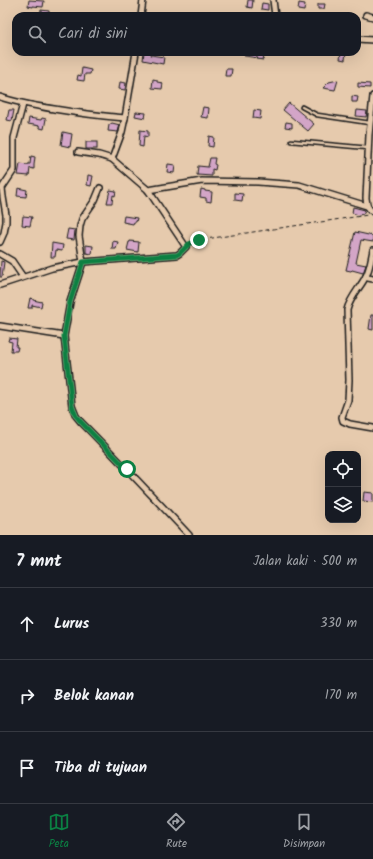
<!DOCTYPE html>
<html lang="id">
<head>
<meta charset="utf-8">
<style>
	body { margin:0; font-family:Kalam,sans-serif; background:#242831; color:#f1f3f6 }
	.controls { position:absolute; right:12px; bottom:12px; display:grid; overflow:hidden; border-radius:8px; box-shadow:0 4px 16px #0002 }
	.controls button { width:36px; height:36px; display:grid; place-items:center; padding:0; border:0; border-bottom:1px solid #363941; background:#171b24; color:#f1f3f6; font:20px sans-serif }
	.stop { position:absolute; width:12px; height:12px; margin:-9px; border:3px solid #0b8043; border-radius:50%; background:#fff }
	.stop.end { background:#0b8043; border-color:#fff; box-shadow:0 1px 4px #0008 }
	.list { margin:0; padding:0; list-style:none }
	h2 { display:flex; justify-content:space-between; align-items:center; height:52px; margin:0; padding:0 16px; font-size:17px }
	h2 small { font-size:13px; font-weight:400; color:#9ea1a6 }
	.list li { display:grid; grid-template-columns:26px 1fr auto; gap:12px; align-items:center; box-sizing:border-box; height:72px; padding:0 16px; border-top:1px solid #363941 }
	.list b { display:block; font-size:15px; white-space:nowrap }
	.list em { font-size:13px; font-style:normal; color:#9ea1a6 }
	.icon { flex:none; width:22px; height:22px; fill:none; stroke:currentColor; stroke-width:2; stroke-linecap:round; stroke-linejoin:round }
	.map { position:relative; flex:none; width:373px; height:535px; overflow:hidden }
	.search { position:absolute; background:#171b24; box-shadow:0 4px 16px #0002; left:12px; right:12px; top:12px; height:44px; display:flex; align-items:center; gap:10px; box-sizing:border-box; padding:0 14px; border-radius:12px; color:#9ea1a6; font-size:15px }
	.sheet { height:268px; background:#171b24 }
	nav { display:flex; justify-content:space-around; align-items:center; box-sizing:border-box; height:56px; border-top:1px solid #363941; background:#171b24; font-size:11px; color:#9ea1a6 }
	nav a { display:grid; justify-items:center; gap:2px }
	nav .on { color:#0b8043 }
	.map>svg:first-child { display:block }
</style>
</head>
<body>
<div class="map">
<svg width="373" height="535" viewBox="0 0 373 535">
	<rect width="100%" height="100%" fill="#e6caad"/>
	<filter id="ink" filterUnits="userSpaceOnUse"><feTurbulence type="fractalNoise" baseFrequency=".025" numOctaves="2"/><feDisplacementMap in="SourceGraphic" scale="8" xChannelSelector="R" yChannelSelector="G"/><feConvolveMatrix kernelMatrix="1 2 1 2 8 2 1 2 1" color-interpolation-filters="sRGB"/></filter>
	<g filter="url(#ink)">
		<g fill="#d3a5c7" stroke="#1c1c1c">
			<polygon points="29,0 44,1 43,7 33,6 33,7 28,6"/>
			<polygon points="248,0 253,0 252,8 247,7"/>
			<polygon points="262,3 268,4 268,10 261,9"/>
			<polygon points="299,3 305,4 304,11 298,10"/>
			<polygon points="318,4 325,4 324,9 318,9"/>
			<polygon points="41,10 49,11 49,16 40,15"/>
			<polygon points="144,52 152,52 151,55 164,57 163,64 143,60"/>
			<polygon points="245,52 262,52 261,55 264,56 263,60 257,59 258,58 245,56"/>
			<polygon points="341,52 346,52 345,60 340,59"/>
			<polygon points="82,68 91,70 90,74 85,74 84,81 77,80 78,75 81,76"/>
			<polygon points="226,69 232,69 231,76 225,76"/>
			<polygon points="153,79 157,80 157,82 163,83 162,89 152,88"/>
			<polygon points="338,80 335,90 323,88 329,82"/>
			<polygon points="120,82 126,83 125,90 119,89"/>
			<polygon points="358,83 370,84 370,88 358,87"/>
			<polygon points="352,96 358,97 357,102 352,102"/>
			<polygon points="289,103 314,124 308,131 283,110"/>
			<polygon points="203,107 209,108 208,118 201,117"/>
			<polygon points="9,110 14,110 12,121 7,120"/>
			<polygon points="254,110 261,111 260,119 253,118"/>
			<polygon points="357,110 367,111 366,117 356,116"/>
			<polygon points="136,112 146,113 145,118 135,116"/>
			<polygon points="29,118 41,120 42,118 46,119 44,129 40,128 40,126 28,124"/>
			<polygon points="286,122 292,123 292,128 285,127"/>
			<polygon points="112,123 120,125 118,132 108,131 109,125"/>
			<polygon points="140,130 148,131 148,137 144,136 143,147 139,146"/>
			<polygon points="63,132 72,134 70,147 61,145"/>
			<polygon points="209,136 214,137 213,147 208,146"/>
			<rect x="86" y="142" width="11" height="7"/>
			<polygon points="31,156 35,157 34,165 34,169 30,168 29,176 18,175 20,164 28,165 28,164 30,164"/>
			<polygon points="210,158 215,158 214,164 216,165 215,170 212,169 212,176 197,175 198,166 208,167"/>
			<polygon points="168,164 175,165 174,173 167,172"/>
			<polygon points="88,175 93,176 91,186 87,185"/>
			<polygon points="18,188 27,190 26,197 17,196"/>
			<polygon points="201,189 205,190 205,191 212,192 211,202 206,201 206,198 200,197"/>
			<polygon points="110,190 116,191 115,196 113,195 112,203 107,203"/>
			<polygon points="235,193 243,194 242,201 235,200"/>
			<polygon points="353,207 365,210 363,214 359,215 352,213"/>
			<polygon points="23,216 32,217 30,226 22,225"/>
			<polygon points="124,216 137,218 136,222 134,222 133,224 123,222"/>
			<polygon points="68,229 75,230 74,240 66,239"/>
			<polygon points="355,232 373,236 373,242 361,240 356,263 366,265 363,273 352,270 351,271 346,270"/>
			<polygon points="113,241 118,242 116,249 112,249"/>
			<polygon points="130,241 139,242 138,252 127,250 129,242 130,242"/>
			<polygon points="52,243 63,245 62,251 56,250 55,257 51,257"/>
			<polygon points="86,245 93,246 92,254 86,253"/>
			<polygon points="1,261 4,262 2,277 0,277"/>
			<polygon points="30,298 33,299 33,300 42,302 41,307 32,305 32,308 28,308"/>
			<polygon points="371,315 373,315 373,330 369,329"/>
			<polygon points="9,338 17,339 16,347 18,347 17,351 11,351 12,342 8,341"/>
			<polygon points="364,492 373,493 373,502 363,501"/>
		</g>
		<g fill="none" stroke-linecap="round" stroke-linejoin="round">
			<defs>
				<g id="service">
					<polyline points="302,107 317,115 370,123"/>
					<polyline points="291,141 368,148"/>
				</g>
				<g id="minor">
					<polyline points="273,0 275,16"/>
					<polyline points="366,15 373,17"/>
					<polyline points="141,16 143,0"/>
					<polyline points="357,39 373,40"/>
					<path d="M373,96L369,135L366,198C367,205 367,208 373,212"/>
					<path d="M0,97C18,103 36,106 54,109C78,113 100,116 125,118L136,52"/>
					<polyline points="112,159 122,132 125,118"/>
					<path d="M100,188L95,200L82,219L80,226L79,236L83,262L70,302L64,336L72,406L76,416L81,422C118,459 153,497 189,535"/>
					<polyline points="148,190 202,181 258,182 299,185 367,206"/>
					<polyline points="0,242 4,233 6,222 6,215 3,197 2,188 14,170 14,138 23,104"/>
					<path d="M373,250C371,259 370,268 366,276C361,287 350,297 347,310L349,380L348,400L342,417L343,421L350,424L373,428"/>
					<polyline points="0,254 12,261 23,277"/>
					<polyline points="366,276 368,278 373,279"/>
					<polyline points="0,285 52,268 83,262 177,255 180,253 186,247 148,190 112,159 99,155 78,152"/>
					<polyline points="0,326 64,336"/>
				</g>
			</defs>
			<use href="#service" stroke="#1c1c1c" stroke-width="5.5"/>
			<use href="#minor" stroke="#1c1c1c" stroke-width="8"/>
			<polyline stroke="#1c1c1c" stroke-width="1" stroke-dasharray="4 3" stroke-linecap="butt" points="190,244 199,240 368,215"/>
			<use href="#service" stroke="#e6caad" stroke-width="2.5"/>
			<use href="#minor" stroke="#e6caad" stroke-width="5"/>
		</g>
	</g>
	<g fill="none" stroke-linecap="round" stroke-linejoin="round" filter="url(#ink)">
		<polyline stroke="#0b8043" stroke-width="5" points="127,469 81,422 76,416 72,406 64,336 70,302 83,262 177,255 180,253 189,244 199,240"/>
	</g>
</svg>
<div class="controls">
<button><svg class="icon" aria-label="locate" viewBox="0 0 24 24"><circle cx="12" cy="12" r="6"/><path d="M12 2v4M12 18v4M2 12h4M18 12h4"/></svg></button>
<button><svg class="icon" aria-label="layers" viewBox="0 0 24 24"><path d="M12 4l9 5-9 5-9-5zM3 14l9 5 9-5"/></svg></button>
</div>
<div class="stop" style="left:127px;top:469px"></div>
<div class="stop end" style="left:199px;top:240px"></div>
<div class="search"><svg class="icon" aria-label="search" viewBox="0 0 24 24"><circle cx="10" cy="10" r="6"/><path d="M15 15l6 6"/></svg>Cari di sini</div>
</div>
<section class="sheet">
<h2>7 mnt<small>Jalan kaki · 500 m</small></h2>
<ul class="list">
<li><svg class="icon" aria-label="ahead" viewBox="0 0 24 24"><path d="M12 20V5M6 11l6-6 6 6"/></svg><div><b>Lurus</b></div><em>330 m</em></li>
<li><svg class="icon" aria-label="right" viewBox="0 0 24 24"><path d="M7 20v-9h11M14 6l5 5-5 5"/></svg><div><b>Belok kanan</b></div><em>170 m</em></li>
<li><svg class="icon" aria-label="arrive" viewBox="0 0 24 24"><path d="M6 21V4h12l-3 4 3 4H6"/></svg><div><b>Tiba di tujuan</b></div></li>
</ul>
</section>
<nav>
<a class="on"><svg class="icon" aria-label="map" viewBox="0 0 24 24"><path d="M3 6l6-2 6 2 6-2v14l-6 2-6-2-6 2zM9 4v14M15 6v14"/></svg>Peta</a>
<a><svg class="icon" aria-label="directions" viewBox="0 0 24 24"><path d="M12 3l9 9-9 9-9-9zM9 14v-3h6M13 9l2 2-2 2"/></svg>Rute</a>
<a><svg class="icon" aria-label="saved" viewBox="0 0 24 24"><path d="M7 4h10v16l-5-4-5 4z"/></svg>Disimpan</a>
</nav>
</body>
</html>
